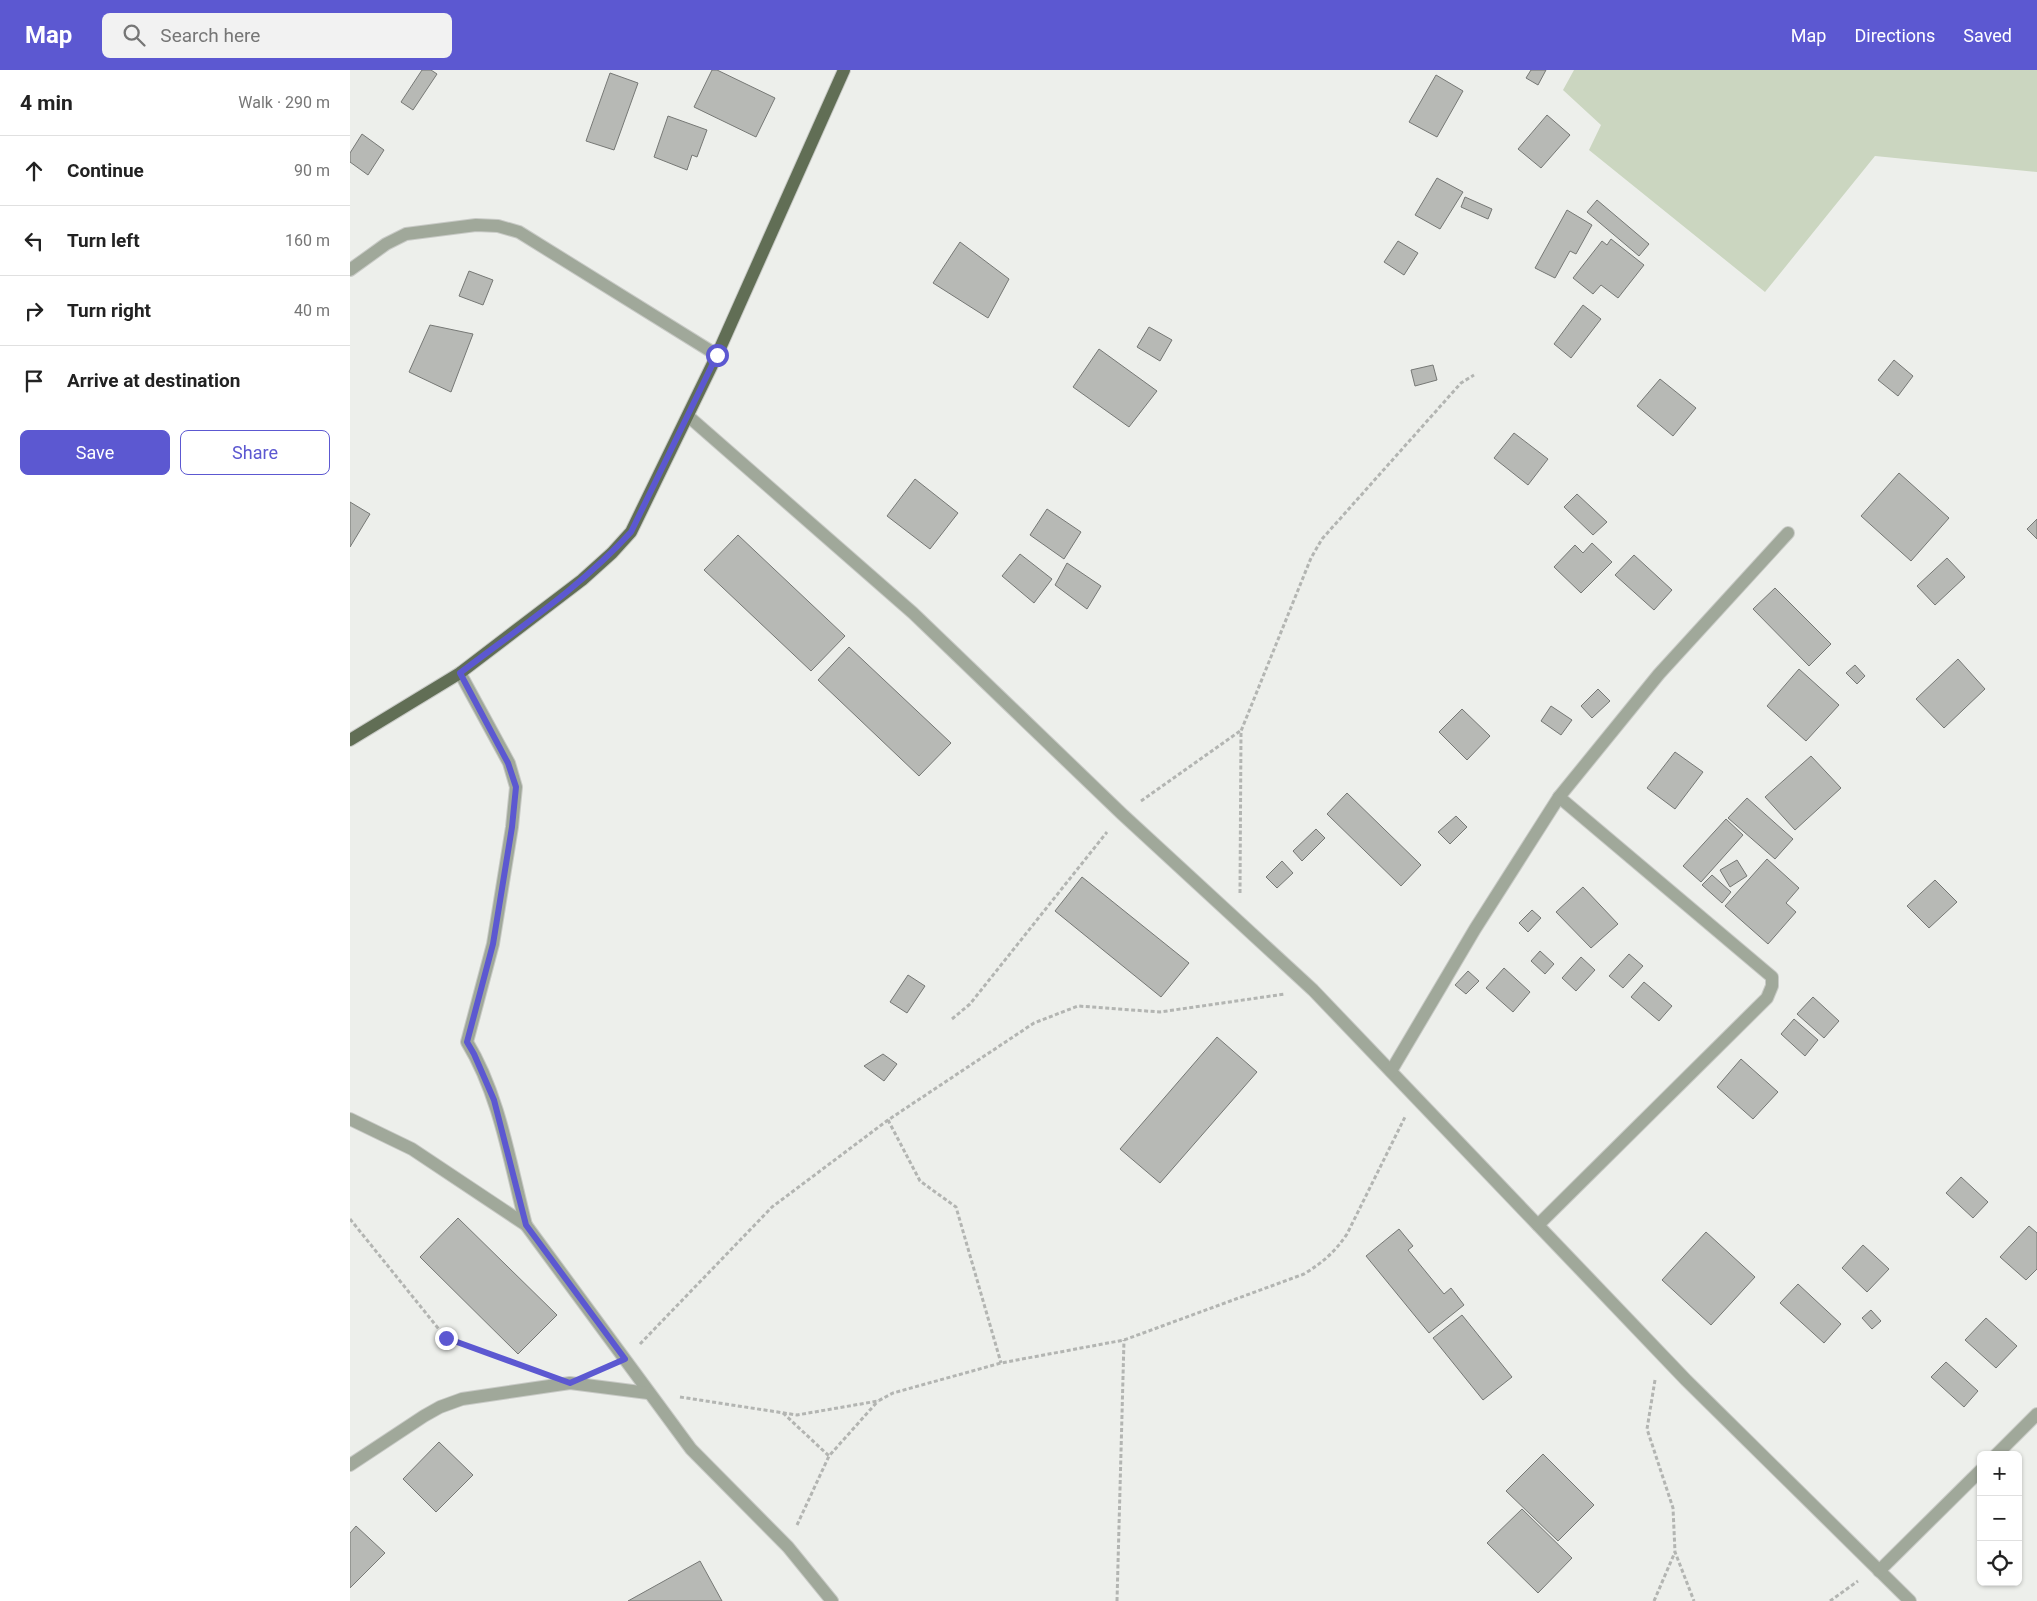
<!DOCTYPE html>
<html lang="en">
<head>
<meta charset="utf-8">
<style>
	body { margin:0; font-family:Roboto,sans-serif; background:#f2f2f2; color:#222 }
	.controls { position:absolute; right:15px; bottom:15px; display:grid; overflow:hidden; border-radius:8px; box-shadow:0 1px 4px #0004 }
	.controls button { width:45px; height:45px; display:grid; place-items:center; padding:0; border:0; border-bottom:1px solid #e0e0e0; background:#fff; color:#222; font:25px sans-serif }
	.stop { position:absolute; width:15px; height:15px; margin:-11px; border:4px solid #5c58d1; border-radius:50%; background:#fff }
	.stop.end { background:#5c58d1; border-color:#fff; box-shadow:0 1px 5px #0008 }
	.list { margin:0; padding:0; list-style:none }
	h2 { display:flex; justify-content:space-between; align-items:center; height:65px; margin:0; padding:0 20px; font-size:21px }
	h2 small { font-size:16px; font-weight:400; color:#767676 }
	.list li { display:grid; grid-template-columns:32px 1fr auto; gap:15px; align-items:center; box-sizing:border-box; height:70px; padding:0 20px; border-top:1px solid #e0e0e0 }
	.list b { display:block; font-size:19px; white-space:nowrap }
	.list em { font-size:16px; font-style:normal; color:#767676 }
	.actions { display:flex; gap:10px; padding:15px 20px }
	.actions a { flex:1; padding:11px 0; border:1px solid #5c58d1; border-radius:8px; text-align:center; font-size:18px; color:#5c58d1 }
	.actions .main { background:#5c58d1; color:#fff }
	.icon { flex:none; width:28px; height:28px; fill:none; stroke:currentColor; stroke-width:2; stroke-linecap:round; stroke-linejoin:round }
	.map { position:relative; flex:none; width:1687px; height:1531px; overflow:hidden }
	header { display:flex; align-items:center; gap:30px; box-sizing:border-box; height:70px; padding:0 25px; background:#5c58d1; color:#fff }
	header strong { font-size:24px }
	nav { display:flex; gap:28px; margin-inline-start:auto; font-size:18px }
	.search { width:350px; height:45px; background:#f2f2f2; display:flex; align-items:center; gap:12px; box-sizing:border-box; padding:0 18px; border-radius:8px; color:#767676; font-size:19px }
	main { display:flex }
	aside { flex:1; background:#fff }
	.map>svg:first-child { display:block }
</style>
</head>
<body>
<header>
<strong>Map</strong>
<div class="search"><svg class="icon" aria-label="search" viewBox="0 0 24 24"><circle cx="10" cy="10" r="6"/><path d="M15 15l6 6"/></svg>Search here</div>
<nav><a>Map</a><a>Directions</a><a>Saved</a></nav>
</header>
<main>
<aside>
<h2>4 min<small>Walk · 290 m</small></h2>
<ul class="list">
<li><svg class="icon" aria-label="ahead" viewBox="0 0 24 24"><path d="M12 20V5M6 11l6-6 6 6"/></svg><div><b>Continue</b></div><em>90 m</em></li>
<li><svg class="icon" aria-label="left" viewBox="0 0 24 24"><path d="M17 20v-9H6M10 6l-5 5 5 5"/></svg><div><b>Turn left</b></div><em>160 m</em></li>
<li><svg class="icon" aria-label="right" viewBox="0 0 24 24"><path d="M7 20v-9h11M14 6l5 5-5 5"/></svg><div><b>Turn right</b></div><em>40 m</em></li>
<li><svg class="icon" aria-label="arrive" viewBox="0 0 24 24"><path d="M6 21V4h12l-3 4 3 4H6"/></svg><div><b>Arrive at destination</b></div></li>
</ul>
<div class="actions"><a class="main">Save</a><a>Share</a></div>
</aside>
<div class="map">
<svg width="1687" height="1531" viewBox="0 0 1687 1531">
	<rect width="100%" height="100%" fill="#edefeb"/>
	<polygon fill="#cbd6c0" points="1224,0 1687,0 1687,102 1525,86 1415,222 1239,80 1251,55 1213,20"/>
	<g fill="#b7b9b5" stroke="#767875">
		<polygon points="72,0 81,0 87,4 63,40 51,32"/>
		<polygon points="362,0 367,0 425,28 406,67 344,37"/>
		<polygon points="1181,0 1196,0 1188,15 1176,8"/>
		<polygon points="260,3 288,13 264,80 236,71"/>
		<polygon points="1086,5 1113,21 1087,67 1059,52"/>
		<polygon points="1197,45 1220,65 1191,98 1168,79"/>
		<polygon points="318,46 357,60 347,87 342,85 337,100 304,87"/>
		<polygon points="12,64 34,80 18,105 0,92 0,83"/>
		<polygon points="1087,108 1113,122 1090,159 1065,145"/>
		<polygon points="1115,127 1142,139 1138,149 1111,137"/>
		<polygon points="1247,130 1299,174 1289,186 1237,142"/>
		<polygon points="1217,140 1242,155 1226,184 1220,181 1205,208 1185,198"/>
		<polygon points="1261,169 1294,195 1268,228 1251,215 1243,224 1223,208 1252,171 1257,175"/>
		<polygon points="1048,171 1068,183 1054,205 1034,192"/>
		<polygon points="610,172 659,209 638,248 583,213"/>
		<polygon points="119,201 143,210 133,235 109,226"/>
		<polygon points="1233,235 1251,249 1221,288 1204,274"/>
		<polygon points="80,255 123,264 101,322 59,302"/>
		<polygon points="799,257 822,270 810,291 787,277"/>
		<polygon points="749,279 807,321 779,357 723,317"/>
		<polygon points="1544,290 1563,306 1548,326 1528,310"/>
		<polygon points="1083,295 1087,310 1065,316 1061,300"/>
		<polygon points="1310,309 1346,338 1323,366 1287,336"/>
		<polygon points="1164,363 1198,389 1178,415 1144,388"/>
		<polygon points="1549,403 1599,448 1561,491 1511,446"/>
		<polygon points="565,409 608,443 580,479 537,446"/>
		<polygon points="1227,424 1257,452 1243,465 1214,437"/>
		<polygon points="0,432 20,444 0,477"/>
		<polygon points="697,439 731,462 714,489 680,465"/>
		<polygon points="1687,449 1687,469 1677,459"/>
		<polygon points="388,465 495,566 461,601 354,500"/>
		<polygon points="1242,473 1262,492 1231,523 1204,497 1225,475 1233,483"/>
		<polygon points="670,484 702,509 684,533 652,506"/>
		<polygon points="1284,485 1322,520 1304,540 1265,505"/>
		<polygon points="1597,488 1615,507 1585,535 1567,516"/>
		<polygon points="717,493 751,516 737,539 705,515"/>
		<polygon points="1425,518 1481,574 1459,596 1403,539"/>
		<polygon points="499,577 601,673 569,706 468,610"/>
		<polygon points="1608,589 1635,619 1594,658 1566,629"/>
		<polygon points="1505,595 1515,606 1507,614 1496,603"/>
		<polygon points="1449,599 1489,635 1456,671 1417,636"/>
		<polygon points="1248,619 1260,631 1242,648 1231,636"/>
		<polygon points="1201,636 1222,650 1211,665 1191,651"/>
		<polygon points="1112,639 1140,666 1117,690 1089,662"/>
		<polygon points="1325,682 1353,702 1325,739 1297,718"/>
		<polygon points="1461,686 1491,718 1445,760 1415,727"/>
		<polygon points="997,723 1071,795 1051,816 977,744"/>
		<polygon points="1397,728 1443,769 1425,789 1378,748"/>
		<polygon points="1106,746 1117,757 1100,774 1088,762"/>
		<polygon points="1376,749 1393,765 1351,812 1333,796"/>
		<polygon points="966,759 975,768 952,791 943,781"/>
		<polygon points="1417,789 1449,818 1436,833 1446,842 1418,874 1375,836"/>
		<polygon points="1387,790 1397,806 1380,817 1370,800"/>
		<polygon points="932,791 943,803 927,818 916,807"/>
		<polygon points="1362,805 1381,822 1372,833 1352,815"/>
		<polygon points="732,807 839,893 811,927 705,841"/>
		<polygon points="1585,810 1607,832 1579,858 1557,836"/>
		<polygon points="1233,817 1268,854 1241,878 1206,842"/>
		<polygon points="1182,840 1191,848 1178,862 1169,853"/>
		<polygon points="1190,881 1204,894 1195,904 1181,891"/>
		<polygon points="1279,884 1293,896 1273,918 1259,906"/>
		<polygon points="1231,887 1245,900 1226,921 1212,908"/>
		<polygon points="1154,898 1180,922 1163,942 1136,918"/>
		<polygon points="1118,901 1129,911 1116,924 1105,915"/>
		<polygon points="558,905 575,916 557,943 540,932"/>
		<polygon points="1294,912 1322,936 1309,951 1281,927"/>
		<polygon points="1463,927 1489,951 1474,968 1447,944"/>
		<polygon points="1444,949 1468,970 1455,986 1431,964"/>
		<polygon points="867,967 907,1002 810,1113 770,1079"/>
		<polygon points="533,984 547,994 534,1011 514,996"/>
		<polygon points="1391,989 1428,1022 1403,1049 1367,1017"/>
		<polygon points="1611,1107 1638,1132 1623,1148 1596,1123"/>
		<polygon points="108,1148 207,1245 168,1284 70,1187"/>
		<polygon points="1679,1156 1687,1163 1687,1199 1676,1210 1650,1187"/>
		<polygon points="1049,1159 1063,1176 1058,1180 1094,1224 1101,1218 1114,1235 1079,1263 1016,1186"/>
		<polygon points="1356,1162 1405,1207 1361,1255 1312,1210"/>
		<polygon points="1513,1175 1539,1199 1517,1222 1492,1198"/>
		<polygon points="1448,1214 1491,1254 1474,1273 1430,1233"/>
		<polygon points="1521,1240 1531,1251 1522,1259 1512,1248"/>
		<polygon points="1112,1245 1162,1307 1133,1330 1083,1268"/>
		<polygon points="1636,1248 1667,1276 1646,1298 1615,1270"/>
		<polygon points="1596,1292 1628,1321 1614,1337 1581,1307"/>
		<polygon points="89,1372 123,1405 86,1442 53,1409"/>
		<polygon points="1193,1384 1244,1435 1208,1471 1156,1421"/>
		<polygon points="1172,1439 1222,1488 1188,1523 1137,1473"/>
		<polygon points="6,1456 35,1483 0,1518 0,1463"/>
		<polygon points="350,1491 372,1531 278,1531"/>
	</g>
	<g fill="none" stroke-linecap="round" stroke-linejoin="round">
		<defs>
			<g id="street">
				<polyline points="0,200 36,174 56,164 126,155 148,156 169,162 367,285"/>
				<polyline points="338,346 563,543 772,744 963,920 1336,1310 1560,1531"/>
				<path d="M110,603L159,693L166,717L162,757L143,874L117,972C150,1026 160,1094 176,1155"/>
				<polyline points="1041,1001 1125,859 1209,727 1309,604 1438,463"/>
				<polyline points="0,1049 62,1079 176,1155 341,1379 438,1477 482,1531"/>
				<polyline points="1188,1155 1417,928 1422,916 1422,907 1209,727"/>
				<polyline points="1646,1385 1687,1344"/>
				<polyline points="0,1395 74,1346 90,1337 112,1329 220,1313 298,1323"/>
				<polyline points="1529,1501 1631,1400"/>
			</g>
			<polyline id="primary" points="0,670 110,603 232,510 262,483 281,462 367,285 494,0"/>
		</defs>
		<use href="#street" stroke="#c8cac6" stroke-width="14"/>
		<use href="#primary" stroke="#c8cac6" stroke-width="14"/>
		<g stroke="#b3b5b2" stroke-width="3" stroke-dasharray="4 2.5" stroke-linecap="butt">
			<polyline points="791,731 890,661"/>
			<polyline points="890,823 891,661 961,488 972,469 1111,313 1124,305"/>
			<polyline points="602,949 620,934 757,762"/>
			<polyline points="538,1050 570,1111 606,1137 651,1293"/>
			<polyline points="0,1149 96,1268 173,1296"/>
			<polyline points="290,1274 422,1137 538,1050 684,953 728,936 810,942 935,924"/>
			<polyline points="1305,1310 1297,1359 1323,1438 1325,1482 1344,1531"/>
			<path d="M330,1327L447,1345L528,1331L543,1323L651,1293L774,1270L954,1204C972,1193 985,1182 997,1164L1055,1047"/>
			<polyline points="433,1343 479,1386"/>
			<polyline points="447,1455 479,1386 528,1331"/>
			<polyline points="767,1531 774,1270"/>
			<polyline points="1304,1531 1325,1482"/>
			<polyline points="1480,1531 1508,1511"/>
		</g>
		<use href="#street" stroke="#a0a89a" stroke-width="12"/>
		<use href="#primary" stroke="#616e55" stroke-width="12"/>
	</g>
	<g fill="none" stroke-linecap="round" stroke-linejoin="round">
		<path stroke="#5c58d1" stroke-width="6" d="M96,1268L220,1313L275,1289L176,1155L144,1030L124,984L117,972L143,874L162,757L166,717L158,693L110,603C169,558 231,517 281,462L367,285"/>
	</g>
</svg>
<div class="controls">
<button>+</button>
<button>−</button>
<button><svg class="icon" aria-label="locate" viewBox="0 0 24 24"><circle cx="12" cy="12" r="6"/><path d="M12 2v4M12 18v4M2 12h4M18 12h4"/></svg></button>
</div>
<div class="stop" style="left:367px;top:285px"></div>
<div class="stop end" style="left:96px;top:1268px"></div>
</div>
</main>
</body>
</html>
